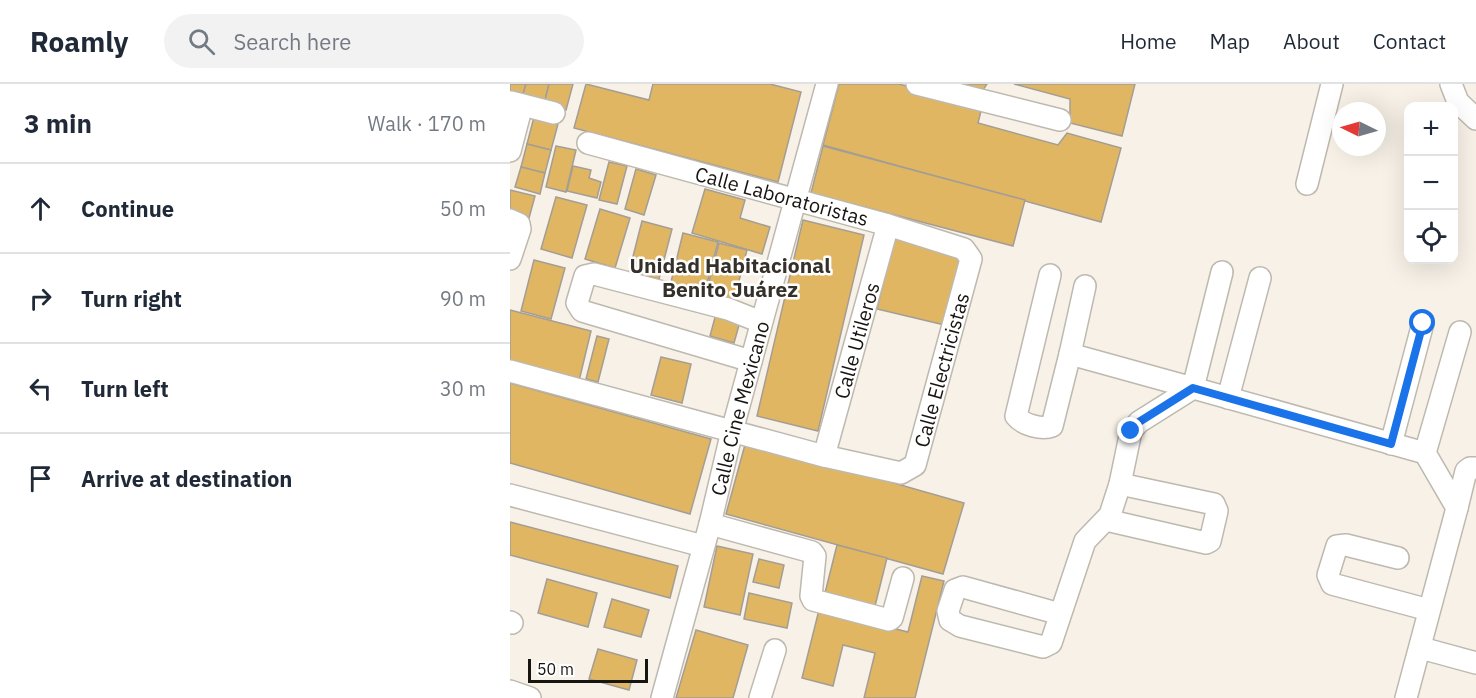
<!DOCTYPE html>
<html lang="en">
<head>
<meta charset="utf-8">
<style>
	body { margin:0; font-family:"IBM Plex Sans",sans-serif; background:#f2f2f3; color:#1f2937 }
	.controls { position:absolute; right:18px; top:18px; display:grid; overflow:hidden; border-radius:12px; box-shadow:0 6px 24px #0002 }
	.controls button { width:54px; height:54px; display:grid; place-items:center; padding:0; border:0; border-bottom:2px solid #e0e1e3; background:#fff; color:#1f2937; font:30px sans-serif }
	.compass { position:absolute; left:822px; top:18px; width:54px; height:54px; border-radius:50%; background:#fff; box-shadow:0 6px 24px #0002; rotate:275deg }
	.scale { position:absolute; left:18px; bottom:15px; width:120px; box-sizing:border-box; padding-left:6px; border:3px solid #171512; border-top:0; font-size:16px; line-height:21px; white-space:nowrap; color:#171512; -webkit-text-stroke:4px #fff; paint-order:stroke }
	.stop { position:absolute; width:18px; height:18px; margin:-14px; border:4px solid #1a73e8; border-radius:50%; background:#fff }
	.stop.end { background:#1a73e8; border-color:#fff; box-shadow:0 2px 6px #0008 }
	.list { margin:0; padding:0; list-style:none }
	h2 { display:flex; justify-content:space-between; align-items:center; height:78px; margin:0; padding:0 24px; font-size:26px }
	h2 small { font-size:20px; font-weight:400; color:#747a83 }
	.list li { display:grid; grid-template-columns:39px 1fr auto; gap:18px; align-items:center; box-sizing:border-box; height:90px; padding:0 24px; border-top:2px solid #e0e1e3 }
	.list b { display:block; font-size:22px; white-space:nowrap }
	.list em { font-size:20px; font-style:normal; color:#747a83 }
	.icon { flex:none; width:33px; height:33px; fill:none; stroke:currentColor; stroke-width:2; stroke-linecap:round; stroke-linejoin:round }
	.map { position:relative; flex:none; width:966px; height:614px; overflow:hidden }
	header { display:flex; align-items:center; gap:36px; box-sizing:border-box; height:84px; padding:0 30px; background:#fff; border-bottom:2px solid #e0e1e3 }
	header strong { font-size:28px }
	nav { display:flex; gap:33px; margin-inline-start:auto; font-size:21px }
	.search { width:420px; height:54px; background:#f2f2f3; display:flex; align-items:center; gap:15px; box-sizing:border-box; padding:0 21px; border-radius:33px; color:#747a83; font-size:22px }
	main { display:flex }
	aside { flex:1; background:#fff }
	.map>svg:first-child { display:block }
</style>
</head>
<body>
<header>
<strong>Roamly</strong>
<div class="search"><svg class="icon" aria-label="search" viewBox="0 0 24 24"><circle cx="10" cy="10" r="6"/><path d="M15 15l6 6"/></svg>Search here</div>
<nav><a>Home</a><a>Map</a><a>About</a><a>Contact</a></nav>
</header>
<main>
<aside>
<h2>3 min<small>Walk · 170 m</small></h2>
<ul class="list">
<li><svg class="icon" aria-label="ahead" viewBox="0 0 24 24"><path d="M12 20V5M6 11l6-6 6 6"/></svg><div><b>Continue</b></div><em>50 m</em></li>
<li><svg class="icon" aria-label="right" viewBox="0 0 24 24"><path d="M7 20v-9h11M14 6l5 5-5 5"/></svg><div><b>Turn right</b></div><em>90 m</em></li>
<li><svg class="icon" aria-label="left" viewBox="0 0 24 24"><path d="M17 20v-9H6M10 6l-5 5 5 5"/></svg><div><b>Turn left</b></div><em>30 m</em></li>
<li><svg class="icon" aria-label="arrive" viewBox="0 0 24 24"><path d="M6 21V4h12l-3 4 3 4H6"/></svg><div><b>Arrive at destination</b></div></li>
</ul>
</aside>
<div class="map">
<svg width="966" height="614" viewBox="0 0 966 614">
	<rect width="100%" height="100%" fill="#f7f1e7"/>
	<g fill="#e1b662" stroke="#a39e95" stroke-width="1.5">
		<polygon points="0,0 16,0 12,14 0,11"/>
		<polygon points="16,0 39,0 34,20 12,14"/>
		<polygon points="39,0 63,0 56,26 34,20"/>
		<polygon points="76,0 139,16 143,0 260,0 291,8 268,98 64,44"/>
		<polygon points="329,0 389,0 472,23 468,39 548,61 557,49 611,64 591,138 313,61"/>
		<polygon points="435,0 477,0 471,9"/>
		<polygon points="504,0 625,0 612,52 560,39 560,15"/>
		<polygon points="24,33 48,40 41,66 17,60"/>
		<polygon points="17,60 41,66 35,89 11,83"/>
		<polygon points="46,62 66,66 56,108 36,103"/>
		<polygon points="313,62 515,116 503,162 301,109"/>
		<polygon points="99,78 117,82 107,120 89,116"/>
		<polygon points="63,82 81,86 79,94 91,98 87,114 57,107"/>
		<polygon points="11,83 35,89 30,110 5,103"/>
		<polygon points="126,85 146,91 134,131 115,125"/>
		<polygon points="195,105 235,116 230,134 260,143 252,170 182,149"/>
		<polygon points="0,106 25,112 19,134 0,128"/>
		<polygon points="46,113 77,121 62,174 31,165"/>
		<polygon points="90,125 120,134 105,184 75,175"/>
		<polygon points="293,136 354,151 308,347 247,332"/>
		<polygon points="132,137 162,145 149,195 119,188"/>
		<polygon points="173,149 208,158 194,211 160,202"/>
		<polygon points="384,154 456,171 439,242 367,225"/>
		<polygon points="209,159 237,166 223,220 195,213"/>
		<polygon points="24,176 55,184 41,235 11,227"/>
		<polygon points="0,226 81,247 69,297 0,279"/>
		<polygon points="207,226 231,234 224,259 200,252"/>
		<polygon points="87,252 99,255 88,298 76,295"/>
		<polygon points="151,273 181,280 172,319 141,311"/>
		<polygon points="0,299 201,355 180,430 0,379"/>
		<polygon points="236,357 454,419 433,490 216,430"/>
		<polygon points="0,438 168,482 160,514 0,471"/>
		<polygon points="327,461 377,474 364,526 314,513"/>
		<polygon points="207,462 243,470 230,531 194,523"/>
		<polygon points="249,475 274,481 269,504 243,498"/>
		<polygon points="412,492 434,497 405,614 354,614 365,569 333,561 323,602 292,594 309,526 398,548"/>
		<polygon points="37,495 87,509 78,543 28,529"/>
		<polygon points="239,509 282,519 277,544 234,535"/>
		<polygon points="102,515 139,526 131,553 94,543"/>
		<polygon points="186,546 238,561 223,614 166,614"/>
		<polygon points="88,565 127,576 119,606 79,595"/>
	</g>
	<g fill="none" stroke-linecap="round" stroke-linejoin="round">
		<defs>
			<g id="minor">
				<polyline points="407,0 550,36"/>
				<polyline points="941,0 948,18 966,35"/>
				<polyline points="1,18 44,29"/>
				<polyline points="0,67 12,21"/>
				<polyline points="797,100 822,0"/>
				<polyline points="0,136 9,140 10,145 0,175"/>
				<path d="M540,191L506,332C513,341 532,346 542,342L560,270"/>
				<polyline points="575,202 560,270 683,304 712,188"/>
				<polyline points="241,277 72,227 67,219 75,192 84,190 218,225 251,238"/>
				<path id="s1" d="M0,287L314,372L391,389L405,381L461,175L454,165L378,141L78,59"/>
				<polyline points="718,314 750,194"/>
				<polyline points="881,360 913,239"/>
				<path id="s2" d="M314,372L378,141"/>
				<polyline points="0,411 193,462"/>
				<polyline points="947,424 956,387 960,384 966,384"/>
				<polyline points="596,436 696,459 700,457 707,427 704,420 610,400"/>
				<polyline points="200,440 302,468 305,472 301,512 303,516 379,536 382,534 393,494"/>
				<polyline points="888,474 836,461 827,462 818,491 822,500 919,526"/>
				<polyline points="550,530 453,503 445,506 438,527 440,536 450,542 533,563 541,559 575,457 600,431 610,400 621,347 629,338 683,304 915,369"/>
				<polyline points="0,538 2,539"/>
				<polyline points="911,564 966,579"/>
				<polyline points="0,607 20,614"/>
				<path id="s3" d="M152,614L200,440L222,347L317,0"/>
				<polyline points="250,614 265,566"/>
				<polyline points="896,614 947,424 915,369 950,248"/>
			</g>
		</defs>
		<use href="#minor" stroke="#beb9af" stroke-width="24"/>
		<use href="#minor" stroke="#fff" stroke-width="21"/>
	</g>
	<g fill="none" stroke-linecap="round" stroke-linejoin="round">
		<polyline stroke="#1a73e8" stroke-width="8" points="621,347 629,338 683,304 881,360 913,239"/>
	</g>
	<g text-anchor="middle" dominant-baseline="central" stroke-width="5" stroke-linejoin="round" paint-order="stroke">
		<g font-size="20" fill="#171512" stroke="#fff">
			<text transform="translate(272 112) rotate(15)">Calle Laboratoristas</text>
			<text stroke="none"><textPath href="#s2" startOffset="120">Calle Utileros</textPath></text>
			<text stroke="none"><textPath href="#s1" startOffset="519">Calle Electricistas</textPath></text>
			<text stroke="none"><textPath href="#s3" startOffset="300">Calle Cine Mexicano</textPath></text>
		</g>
		<g font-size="21" font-weight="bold" fill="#353029" stroke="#fff">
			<text x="220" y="181">Unidad Habitacional<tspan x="220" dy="24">Benito Juárez</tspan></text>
		</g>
	</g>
</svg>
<div class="controls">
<button>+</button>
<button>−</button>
<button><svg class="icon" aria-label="locate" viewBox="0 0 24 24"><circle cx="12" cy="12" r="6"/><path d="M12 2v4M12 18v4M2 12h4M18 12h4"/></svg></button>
</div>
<svg class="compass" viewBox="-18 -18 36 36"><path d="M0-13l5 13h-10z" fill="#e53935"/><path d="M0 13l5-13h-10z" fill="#747a83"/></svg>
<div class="scale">50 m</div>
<div class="stop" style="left:913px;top:239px"></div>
<div class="stop end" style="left:621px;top:347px"></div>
</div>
</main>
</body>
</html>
